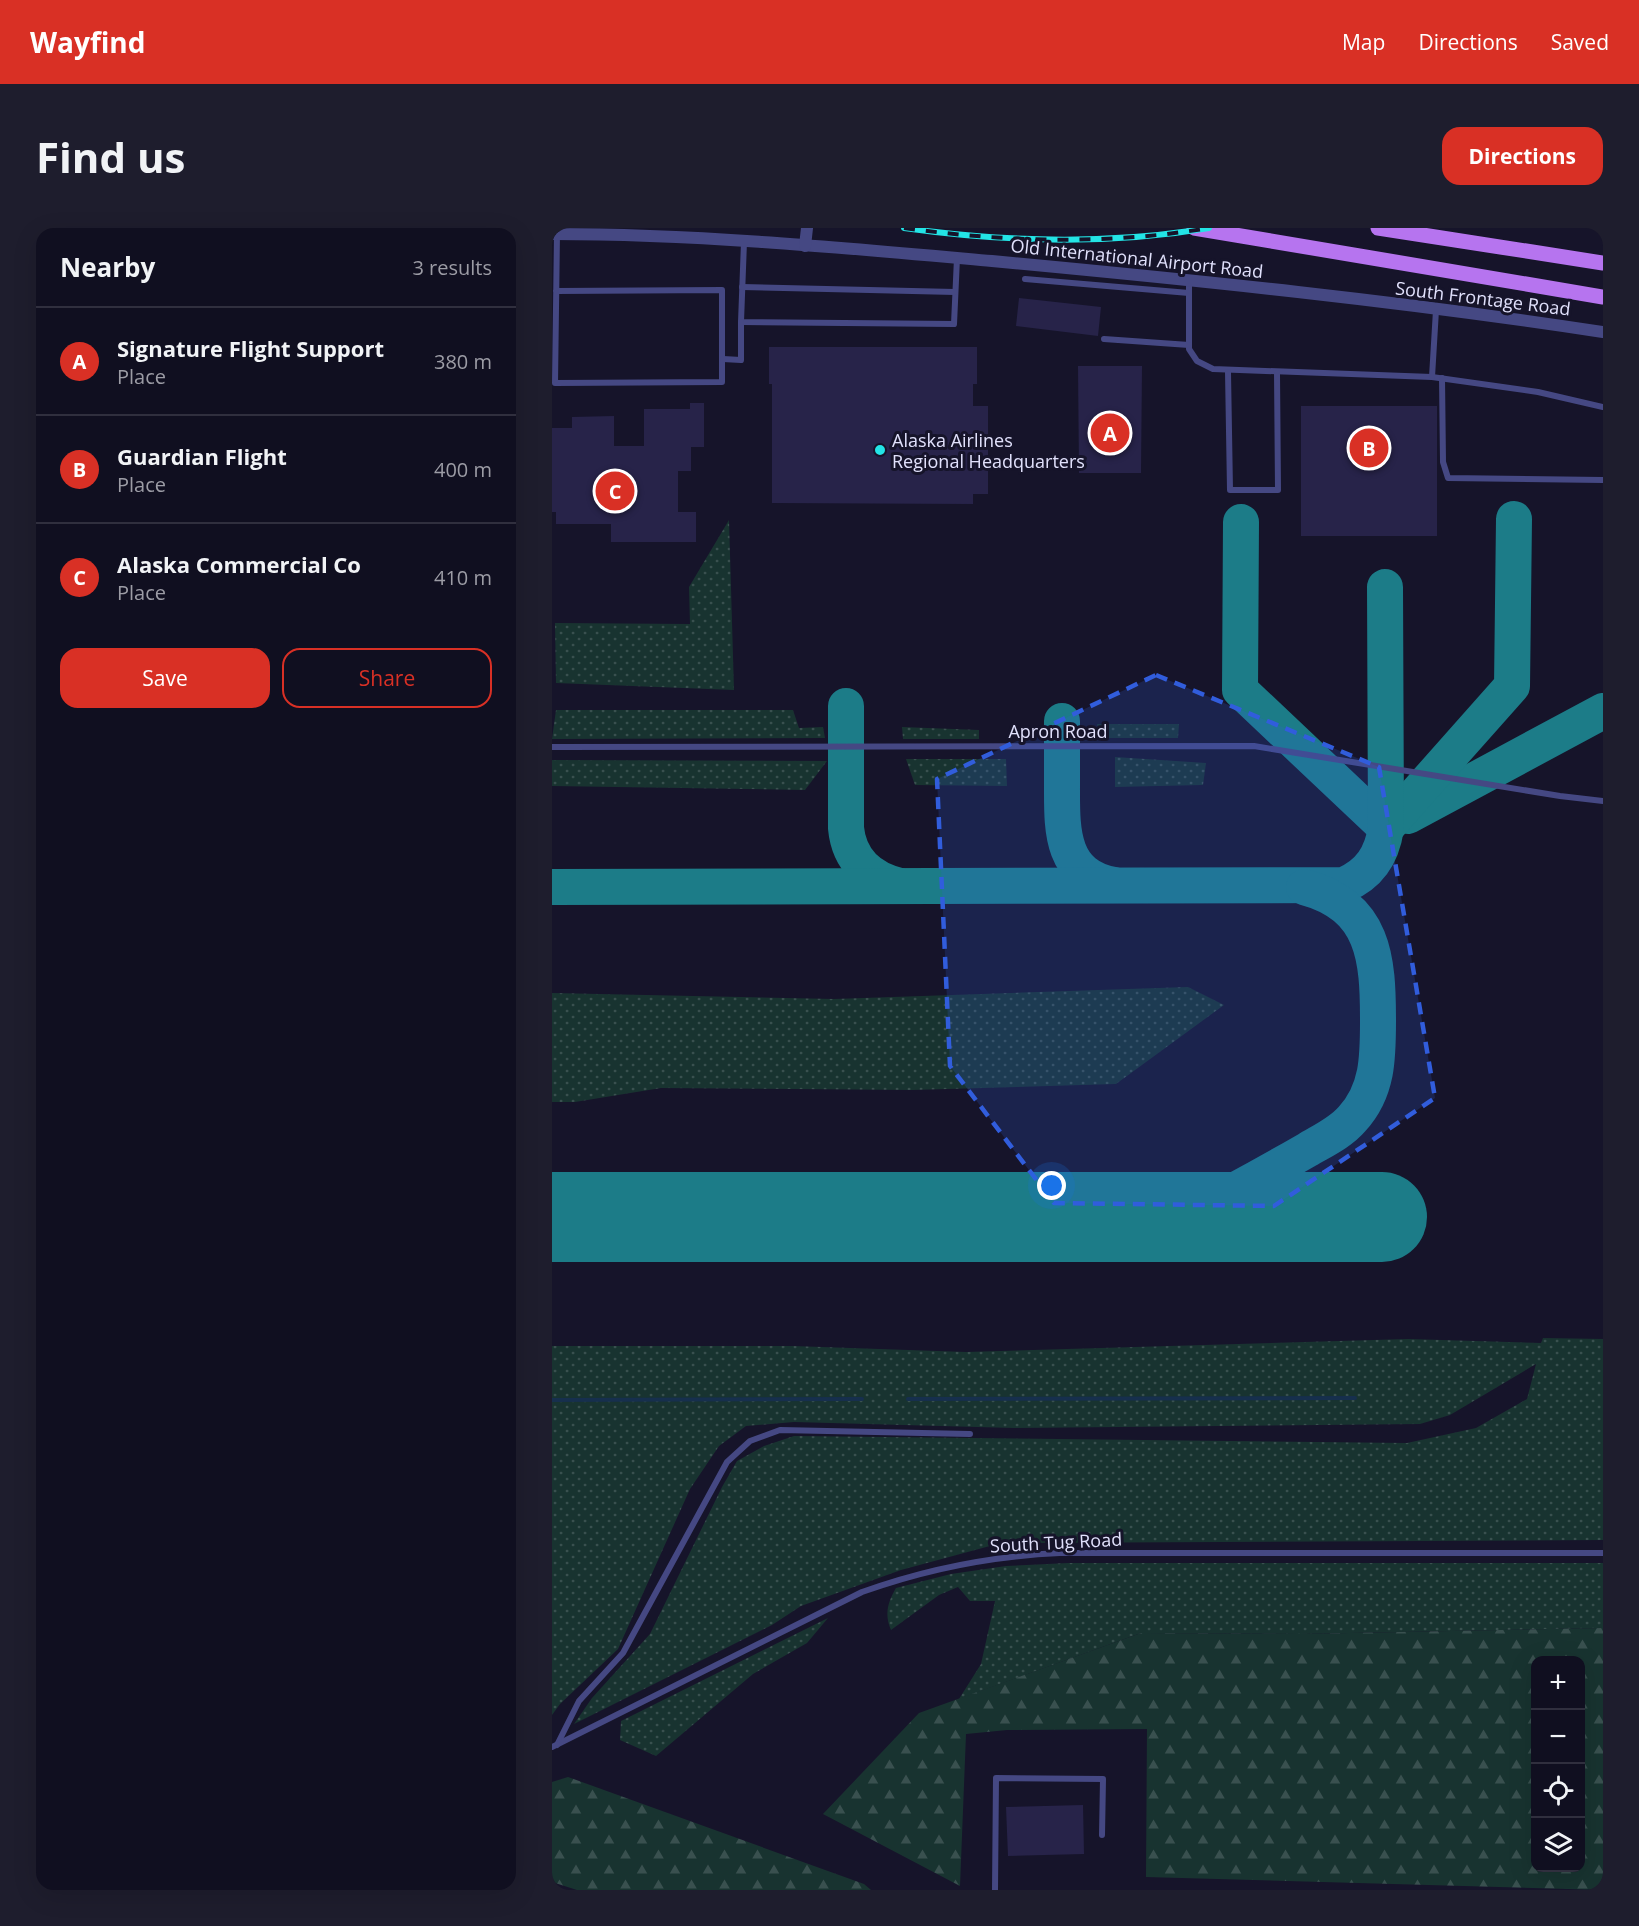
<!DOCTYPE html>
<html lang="en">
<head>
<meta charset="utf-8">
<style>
	body { margin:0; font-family:"Open Sans",sans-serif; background:#1e1d2d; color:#f1f3f6 }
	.controls { position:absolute; right:18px; bottom:18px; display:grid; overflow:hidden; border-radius:12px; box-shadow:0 6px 24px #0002 }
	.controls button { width:54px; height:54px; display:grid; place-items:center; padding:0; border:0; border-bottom:2px solid #302f3e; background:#100f20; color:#f1f3f6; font:30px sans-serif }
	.you { position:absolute; left:500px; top:958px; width:21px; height:21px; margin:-15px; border:4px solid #fff; border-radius:50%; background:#1a73e8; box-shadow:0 0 0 9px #1a73e833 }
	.badge { display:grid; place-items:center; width:39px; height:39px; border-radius:50%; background:#d93025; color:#fff; font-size:20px; font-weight:700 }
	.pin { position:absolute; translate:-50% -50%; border:3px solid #fff; box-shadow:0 2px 6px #0006 }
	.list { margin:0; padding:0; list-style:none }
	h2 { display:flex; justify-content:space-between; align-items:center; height:78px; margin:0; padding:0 24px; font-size:26px }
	h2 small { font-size:20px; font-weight:400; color:#9c9ca5 }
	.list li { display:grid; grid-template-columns:39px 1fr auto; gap:18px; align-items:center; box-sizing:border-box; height:108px; padding:0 24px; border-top:2px solid #302f3e }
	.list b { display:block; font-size:22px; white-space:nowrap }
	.list p { margin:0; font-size:20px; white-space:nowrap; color:#9c9ca5 }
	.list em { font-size:20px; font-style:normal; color:#9c9ca5 }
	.actions { display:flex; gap:12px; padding:18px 24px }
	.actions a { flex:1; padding:14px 0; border:2px solid #d93025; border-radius:18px; text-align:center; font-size:21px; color:#d93025 }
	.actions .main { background:#d93025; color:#fff }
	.icon { flex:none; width:33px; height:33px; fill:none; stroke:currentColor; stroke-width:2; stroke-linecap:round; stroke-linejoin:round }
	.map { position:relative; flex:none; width:1051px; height:1662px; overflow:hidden; border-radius:18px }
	header { display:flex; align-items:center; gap:36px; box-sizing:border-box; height:84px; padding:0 30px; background:#d93025; color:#fff }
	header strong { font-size:28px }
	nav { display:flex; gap:33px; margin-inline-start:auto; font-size:21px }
	.intro { display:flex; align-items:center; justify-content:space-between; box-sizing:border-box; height:144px; padding:0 36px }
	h1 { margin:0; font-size:42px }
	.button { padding:15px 27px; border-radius:18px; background:#d93025; color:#fff; font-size:21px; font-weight:700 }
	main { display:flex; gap:36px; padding:0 36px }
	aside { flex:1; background:#100f20; border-radius:18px; box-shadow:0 6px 24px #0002 }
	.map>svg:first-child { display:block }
</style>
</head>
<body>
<header>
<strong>Wayfind</strong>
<nav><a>Map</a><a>Directions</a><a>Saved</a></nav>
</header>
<div class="intro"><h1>Find us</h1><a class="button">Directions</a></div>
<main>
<aside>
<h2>Nearby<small>3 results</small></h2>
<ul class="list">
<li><span class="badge">A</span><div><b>Signature Flight Support</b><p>Place</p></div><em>380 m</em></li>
<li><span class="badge">B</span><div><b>Guardian Flight</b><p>Place</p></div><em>400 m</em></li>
<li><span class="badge">C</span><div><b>Alaska Commercial Co</b><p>Place</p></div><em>410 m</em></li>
</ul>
<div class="actions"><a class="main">Save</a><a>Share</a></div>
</aside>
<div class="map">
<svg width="1051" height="1662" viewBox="0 0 1051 1662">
	<defs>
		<pattern id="grass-dots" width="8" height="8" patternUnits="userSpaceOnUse" patternTransform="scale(1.5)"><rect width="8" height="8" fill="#183330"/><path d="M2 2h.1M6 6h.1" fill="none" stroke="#39504f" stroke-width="1.8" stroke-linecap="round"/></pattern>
		<pattern id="forest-firs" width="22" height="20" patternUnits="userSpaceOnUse" patternTransform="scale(1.5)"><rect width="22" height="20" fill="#183330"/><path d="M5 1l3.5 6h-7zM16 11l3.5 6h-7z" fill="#39504f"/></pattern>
	</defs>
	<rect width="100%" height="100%" fill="#16142a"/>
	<g fill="url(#grass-dots)">
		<polygon points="177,292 182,462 4,455 3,395 138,396 137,359"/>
		<polygon points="4,482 241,482 247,500 271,499 273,510 0,511"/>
		<polygon points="545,496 627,496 626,510 548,510"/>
		<polygon points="350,499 427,502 427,511 351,511"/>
		<polygon points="563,529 654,535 651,557 563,559"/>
		<polygon points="354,531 454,531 455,558 363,557"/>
		<polygon points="0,532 275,533 253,562 0,558"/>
		<polygon points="636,759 672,777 564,856 360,862 109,860 23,874 0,874 0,765 282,771"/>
		<polygon points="991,1110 1051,1111 1051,1312 449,1315 349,1342 249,1378 220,1397 22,1496 40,1470 98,1406 170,1259 185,1233 212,1218 242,1208 855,1215 924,1200 975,1171 984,1136 898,1187 868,1196 462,1200 242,1194 194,1198 167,1218 138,1261 66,1421 8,1476 0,1487 0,1118 241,1118 414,1124 856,1111 989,1115"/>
		<path d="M516,1335H1051V1400L748,1406L589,1405L407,1471L429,1436L443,1373H418L406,1359L387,1367L339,1402C332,1386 336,1374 344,1360L399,1346L454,1338Z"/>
		<polygon points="276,1390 255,1415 201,1446 104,1528 68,1512 69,1493"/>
	</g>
	<g fill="url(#forest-firs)" fill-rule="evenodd">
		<path d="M1051,1400V1662L594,1649L595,1501L455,1502L414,1506L408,1658L271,1586L367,1485L589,1405L748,1406ZM1028,1432V1640H984V1432Z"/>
		<polygon points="16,1549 312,1656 319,1662 25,1662 0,1654 0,1554"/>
	</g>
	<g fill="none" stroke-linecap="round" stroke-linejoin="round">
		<g stroke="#162f4d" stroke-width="4">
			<polyline points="356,1171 803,1170"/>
			<polyline points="0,1172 310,1171"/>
		</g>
		<g stroke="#1c7c88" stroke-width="36">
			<polyline points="689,294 688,462 834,600"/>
			<path d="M294,478V600C297,632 318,651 348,658"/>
			<path d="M510,493C510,515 510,536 510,558C510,601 508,647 562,657"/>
			<polyline points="856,588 1051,483"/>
			<polyline points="834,600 960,458 962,291"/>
			<path d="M0,659L792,657C818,646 830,627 834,600L833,359"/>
			<path d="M634,988C675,967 715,945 755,922C770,913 788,905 800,891C826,863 826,829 826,793C826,731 823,678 752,659"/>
		</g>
		<polyline stroke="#1c7c88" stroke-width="90" points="0,989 830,989"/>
	</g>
	<g fill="#272349">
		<polygon points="467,70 549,79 546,108 464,98"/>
		<polygon points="217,119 425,119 425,156 421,156 421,178 436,178 436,266 421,266 421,276 220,275 220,156 217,156"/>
		<polygon points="526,138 590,138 589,245 527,245"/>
		<polygon points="138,175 152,175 152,219 139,219 139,243 126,243 126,284 144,284 144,314 59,314 59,296 4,296 4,284 0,284 0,200 20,200 20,189 62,188 62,218 92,218 92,181 138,181"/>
		<rect x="749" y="178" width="136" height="130"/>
		<polygon points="531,1577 532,1626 456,1628 454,1579"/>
	</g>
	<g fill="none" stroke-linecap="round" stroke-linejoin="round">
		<g stroke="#454883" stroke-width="6">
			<polyline points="192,14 189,94 402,96 405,30"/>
			<polyline points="473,51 637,65"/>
			<polyline points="637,53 637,121 645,133 661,141 880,149 986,164 1051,179"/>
			<polyline points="190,59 403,64"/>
			<polyline points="4,63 170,62 170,154 3,155 5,6"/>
			<polyline points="552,111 637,117"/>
			<polyline points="171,131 189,132 189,94"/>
			<polyline points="676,144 678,262 726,262 725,145"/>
			<polyline points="880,149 884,82"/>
			<polyline points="890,150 891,234 896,250 1051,252"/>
			<polyline points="0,519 702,518 1008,568 1051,573"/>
			<polyline points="5,1517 27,1473 71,1425 175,1234 198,1213 228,1202 418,1206"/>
			<path d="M0,1519L310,1364C374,1341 440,1328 508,1325H1051"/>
			<polyline points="443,1662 444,1550 551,1551 550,1607"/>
		</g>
		<g stroke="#454883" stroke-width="12">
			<path d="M0,6C147,6 294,20 440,33C644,52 848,73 1051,104"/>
			<polyline points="253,18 255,0"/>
		</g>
		<g stroke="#b674ef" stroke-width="15">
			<polyline points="642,0 1051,69"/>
			<polyline points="826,0 1051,35"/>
		</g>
		<defs>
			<path id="rail" d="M352,0C453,14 557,17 657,0"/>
		</defs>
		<use href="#rail" stroke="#23e4e6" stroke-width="6"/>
		<use href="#rail" stroke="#16142a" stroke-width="4" stroke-dasharray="11" stroke-linecap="butt"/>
	</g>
	<path fill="#315ddc" fill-opacity="0.2" stroke="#315ddc" stroke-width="4.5" stroke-dasharray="12 8" stroke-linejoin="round" d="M604,447L827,539L883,870L722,978L502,975L398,838L385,551Z"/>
	<circle fill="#23e4e6" stroke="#16142a" stroke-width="2" cx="328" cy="222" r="6"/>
	<g text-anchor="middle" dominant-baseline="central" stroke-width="6" stroke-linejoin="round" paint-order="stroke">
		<g font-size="18" fill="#e1e1fc" stroke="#16142a">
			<text transform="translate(585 30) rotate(6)">Old International Airport Road</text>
			<text transform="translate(931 70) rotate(7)">South Frontage Road</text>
			<text x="506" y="503">Apron Road</text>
			<text transform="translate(504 1314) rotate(-3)">South Tug Road</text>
		</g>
		<g font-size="18" fill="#e1e1fc" stroke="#16142a" text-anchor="start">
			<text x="340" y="212">Alaska Airlines<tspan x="340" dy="21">Regional Headquarters</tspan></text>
		</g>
	</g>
</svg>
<div class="controls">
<button>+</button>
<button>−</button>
<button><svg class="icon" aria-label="locate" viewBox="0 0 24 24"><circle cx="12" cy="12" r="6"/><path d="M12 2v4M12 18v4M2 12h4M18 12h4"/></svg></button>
<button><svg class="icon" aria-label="layers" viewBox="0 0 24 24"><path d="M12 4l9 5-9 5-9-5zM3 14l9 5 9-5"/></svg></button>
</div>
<div class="you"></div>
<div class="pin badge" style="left:558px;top:205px">A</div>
<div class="pin badge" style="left:817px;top:220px">B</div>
<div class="pin badge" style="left:63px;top:263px">C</div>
</div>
</main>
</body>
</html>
